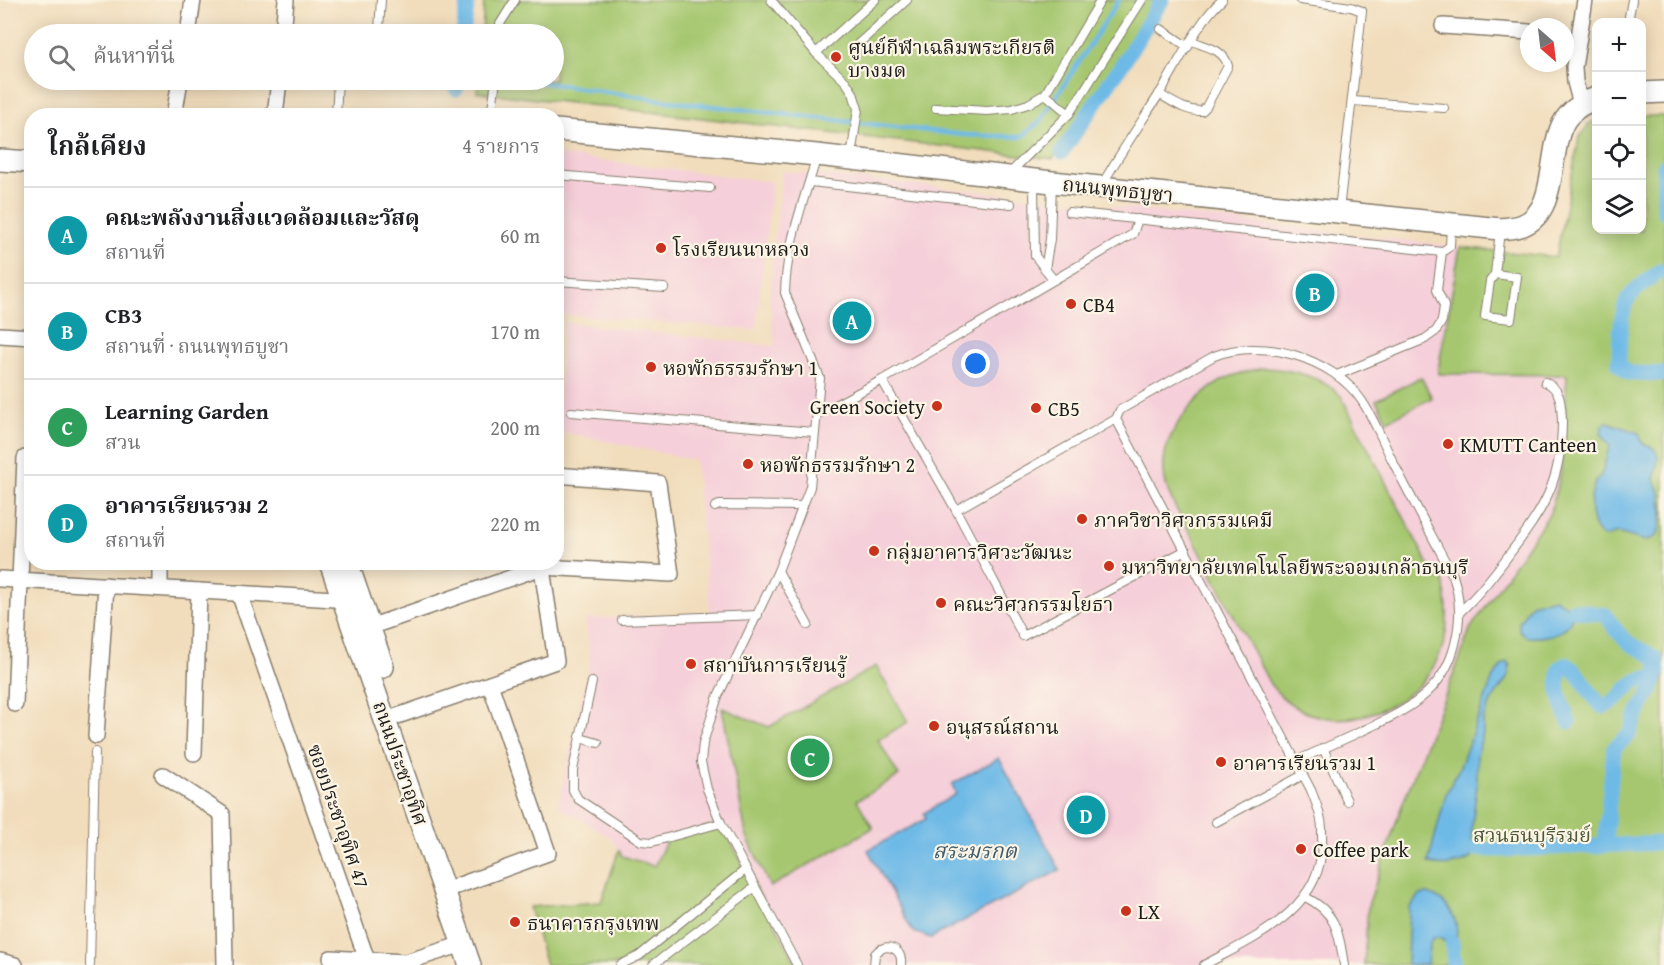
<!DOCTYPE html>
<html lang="th">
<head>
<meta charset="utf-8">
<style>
	body { margin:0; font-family:"Gentium Book Plus","Noto Serif Thai",serif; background:#f2f2f2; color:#202124 }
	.controls { position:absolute; right:18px; top:18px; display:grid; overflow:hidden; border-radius:12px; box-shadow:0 3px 15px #0003 }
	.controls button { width:54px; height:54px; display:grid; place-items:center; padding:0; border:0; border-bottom:2px solid #e0e0e0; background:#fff; color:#202124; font:30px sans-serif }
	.compass { position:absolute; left:1520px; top:18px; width:54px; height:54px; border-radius:50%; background:#fff; box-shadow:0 3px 15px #0003; rotate:152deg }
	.you { position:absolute; left:976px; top:364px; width:21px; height:21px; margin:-15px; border:4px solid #fff; border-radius:50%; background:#1a73e8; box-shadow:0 0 0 9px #1a73e833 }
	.badge { display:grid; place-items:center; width:39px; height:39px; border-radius:50%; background:#ea580c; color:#fff; font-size:20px; font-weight:700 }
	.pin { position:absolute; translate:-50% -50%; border:3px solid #fff; box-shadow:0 2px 6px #0006 }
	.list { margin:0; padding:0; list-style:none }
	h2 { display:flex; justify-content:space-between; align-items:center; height:78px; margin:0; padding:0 24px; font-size:26px }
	h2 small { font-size:20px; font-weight:400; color:#757577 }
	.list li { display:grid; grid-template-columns:39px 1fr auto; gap:18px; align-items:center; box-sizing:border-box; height:96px; padding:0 24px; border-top:2px solid #e0e0e0 }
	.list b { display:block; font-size:22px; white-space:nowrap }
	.list p { margin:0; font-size:20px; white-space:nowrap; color:#757577 }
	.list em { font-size:20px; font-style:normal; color:#757577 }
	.icon { flex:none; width:33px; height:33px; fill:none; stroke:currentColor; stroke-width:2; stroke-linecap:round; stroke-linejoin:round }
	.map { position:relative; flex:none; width:1664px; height:965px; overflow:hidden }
	.search { position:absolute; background:#fff; box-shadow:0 3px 15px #0003; left:24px; top:24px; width:540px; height:66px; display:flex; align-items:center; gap:15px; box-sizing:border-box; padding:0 21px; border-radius:33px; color:#757577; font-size:22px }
	.panel { position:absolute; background:#fff; box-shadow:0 3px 15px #0003; left:24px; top:108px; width:540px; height:462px; border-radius:24px }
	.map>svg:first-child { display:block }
</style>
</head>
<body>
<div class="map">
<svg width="1664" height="965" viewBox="0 0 1664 965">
	<rect width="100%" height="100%" fill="#fcf5e5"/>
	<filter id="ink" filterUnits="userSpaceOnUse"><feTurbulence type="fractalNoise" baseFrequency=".0167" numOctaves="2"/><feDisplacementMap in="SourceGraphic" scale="12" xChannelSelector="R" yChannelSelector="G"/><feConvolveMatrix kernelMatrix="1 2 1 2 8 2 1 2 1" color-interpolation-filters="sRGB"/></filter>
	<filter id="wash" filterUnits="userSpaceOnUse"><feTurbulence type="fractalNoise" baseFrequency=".008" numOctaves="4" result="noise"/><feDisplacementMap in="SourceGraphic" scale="24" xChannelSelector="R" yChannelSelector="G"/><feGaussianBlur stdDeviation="1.35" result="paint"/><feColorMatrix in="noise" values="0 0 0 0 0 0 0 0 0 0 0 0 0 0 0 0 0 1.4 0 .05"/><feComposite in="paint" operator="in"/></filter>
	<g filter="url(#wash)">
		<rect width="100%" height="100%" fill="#f1ddbc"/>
		<g fill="#f5cfd9">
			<polygon points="557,155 772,182 756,330 557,314"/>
			<polygon points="783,171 1067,201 1460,247 1438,370 1439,374 1567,375 1561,472 1550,513 1470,629 1460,658 1401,808 1368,906 1364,965 546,965 529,907 602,902 619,850 610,837 558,806 590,661 586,619 710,613 695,460 558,431 562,322 775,346 770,301 774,242"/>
		</g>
		<g fill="#a6c770" stroke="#617246" stroke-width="1.5">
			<polygon points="484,0 1156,0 1053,159 477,92 478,80 554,80 554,34 482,34"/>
			<polygon points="1642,116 1664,116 1664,965 1364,965 1368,906 1401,808 1460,658 1470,629 1550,513 1561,472 1567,375 1439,374 1438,370 1460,247 1556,257 1579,138 1589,124 1596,120 1596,230 1642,230"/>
			<path d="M1263,368C1292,369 1320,375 1341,396L1436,579L1442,577C1449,605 1450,637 1436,662C1426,682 1409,696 1390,706C1346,727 1302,724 1270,684C1244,635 1218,587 1193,538C1182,518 1165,495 1164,472C1161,435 1193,397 1223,380C1236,373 1249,371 1263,368Z"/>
			<polygon points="1421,377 1432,398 1387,421 1376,400"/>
			<polygon points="876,666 908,722 878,740 899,776 857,800 873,828 770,887 746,834 722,708 769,727"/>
			<polygon points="721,823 797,965 546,965 529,907 601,902 619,850 622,856 654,866 668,838"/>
		</g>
		<g fill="#6ebae7" stroke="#456b82" stroke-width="1.5">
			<path d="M1607,422L1639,433L1642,443C1664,449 1658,461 1654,479C1664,494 1664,519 1657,536L1646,541L1618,533L1604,537C1588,528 1589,500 1594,485C1596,480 1600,478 1602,473C1605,465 1606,455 1610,446L1601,433L1602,426Z"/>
			<path d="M1555,598L1573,610C1572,635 1546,638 1526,637L1519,630V622L1531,604Z"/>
			<path d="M1507,662L1510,666L1508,677L1492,700L1483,719V733L1477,755V786L1472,826L1471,858C1460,865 1441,868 1428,863L1446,794L1460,767L1492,680L1501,666Z"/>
			<polygon points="999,758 1060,870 931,938 913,932 868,850 926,819 924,813 956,794 952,784"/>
			<path d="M1428,894C1448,900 1460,919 1456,940L1447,943L1439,938H1433L1429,946L1427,965H1407L1409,908L1420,895Z"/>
		</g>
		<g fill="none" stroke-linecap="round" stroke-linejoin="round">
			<polyline stroke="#6ebae7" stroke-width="4.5" points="526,80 668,101 964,135 1021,137 1040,122 1119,0"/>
			<g stroke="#6ebae7" stroke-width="15">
				<polyline points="463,34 468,0"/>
				<polyline points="456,89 458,80"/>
				<polyline points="1062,152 1123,63 1162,0"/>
				<polyline points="1664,166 1664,212"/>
				<path d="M1664,272L1660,271C1649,280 1636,287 1628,299C1620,312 1619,349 1619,365L1628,373L1664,374"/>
				<path d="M1573,610L1606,615C1612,625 1620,636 1629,643C1638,649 1648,652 1656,659L1658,671L1651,691L1636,716L1629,735L1614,748L1605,845"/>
				<path d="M1569,722C1562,704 1555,687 1560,668L1566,664C1583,675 1588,695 1603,707C1626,699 1628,673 1655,679"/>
				<polyline points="1471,849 1499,850 1664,843"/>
				<polyline points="1452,942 1454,965"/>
			</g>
		</g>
	</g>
	<g filter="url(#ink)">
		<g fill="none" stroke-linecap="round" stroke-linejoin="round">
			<defs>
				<g id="lane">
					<polyline points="771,0 816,53 846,82 853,93 858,109 851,157"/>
					<polyline points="1300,0 1351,7 1362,11 1339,210"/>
					<polyline points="1628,22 1632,0"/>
					<polyline points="1161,29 1188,47"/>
					<polyline points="375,34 379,29 381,0"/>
					<polyline points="500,34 500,24 515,0"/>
					<polyline points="858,44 907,0"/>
					<polyline points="816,53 875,0"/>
					<polyline points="1045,94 1069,114"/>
					<path d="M1159,94C1173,102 1186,112 1202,111L1206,107L1228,66C1224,49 1206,47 1192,41"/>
					<polyline points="1353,101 1444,108"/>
					<polyline points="936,108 987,111 1012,109 1028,104 1045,94 1101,0"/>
					<polyline points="336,116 338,80"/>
					<polyline points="491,116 496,80"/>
					<polyline points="1009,174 1069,114 1142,0"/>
					<polyline points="556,175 710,188"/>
					<polyline points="1034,181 1035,256 1053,279"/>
					<polyline points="810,182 1011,204"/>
					<path d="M1102,185C1121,151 1143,120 1163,88C1180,60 1198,22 1222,0"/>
					<polyline points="1069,212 1442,252"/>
					<polyline points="1045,269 1050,239 1052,184"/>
					<polyline points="1495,274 1490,281 1485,316 1511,319 1517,277 1495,274 1500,231"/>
					<polyline points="556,281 664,288"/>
					<polyline points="1337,375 1425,339 1436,331 1442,321 1444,306 1437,290 1442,252 1450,246 1451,226"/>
					<polyline points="882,380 956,510 1023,636 1186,550"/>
					<polyline points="571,412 814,432"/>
					<polyline points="818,414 882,380 1133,234 1138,219"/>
					<polyline points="715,507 719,505 803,506"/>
					<polyline points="956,510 1116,419"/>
					<polyline points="778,571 808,625"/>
					<path d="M1460,612C1478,595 1493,576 1508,556C1543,510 1562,482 1562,421C1561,405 1562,389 1545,382"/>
					<polyline points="622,620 758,615"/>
					<polyline points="592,682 573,770 573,790 578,799 641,841 652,842 721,823"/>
					<polyline points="580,738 598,743"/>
					<polyline points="1323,748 1347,801"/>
					<polyline points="1216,822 1303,775"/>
					<path d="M1305,897C1337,912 1339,934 1344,965"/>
					<polyline points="90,965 95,752"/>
					<polyline points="620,965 639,956 745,870"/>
					<polyline points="653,965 755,887"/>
					<path d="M797,965L721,823L707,789L701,762L703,743L718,696L778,571L810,487L820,378L785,293C786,246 804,200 817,156"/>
					<path d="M874,965L875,954C886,941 903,948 901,965"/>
					<path d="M1204,965C1254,938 1322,910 1322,843C1322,834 1323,825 1320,816C1318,807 1314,798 1311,790L1116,419L1120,410L1214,356C1262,337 1333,358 1362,401C1374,419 1383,442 1393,462C1413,501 1433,538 1453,576C1461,599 1461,620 1455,644C1443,694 1405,711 1362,731C1340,741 1318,751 1296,761"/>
				</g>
				<g id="street">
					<polyline points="1443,26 1529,32"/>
					<polyline points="188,34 193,0"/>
					<polyline points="283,34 286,0"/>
					<polyline points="1581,104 1575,82 1574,67 1585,0"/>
					<polyline points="174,116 180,80"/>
					<polyline points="275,116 279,80"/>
					<polyline points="0,335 32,337"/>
					<polyline points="0,579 351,600"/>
					<polyline points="160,588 160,562"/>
					<polyline points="239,593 367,960 406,962 463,944"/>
					<polyline points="361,630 542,567 671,574 658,483 556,475"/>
					<polyline points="15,704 25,458"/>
					<polyline points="386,720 556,661 541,562"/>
					<polyline points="96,736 106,585"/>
					<polyline points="194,753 199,591"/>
					<polyline points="163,775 222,814 225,965"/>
					<polyline points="457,886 548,853 490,684"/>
					<polyline points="331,958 367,960"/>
					<polyline points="0,961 15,965"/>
				</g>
				<g id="secondary">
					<polyline points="1642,93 1664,92"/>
					<path d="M556,130L817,155L1052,182L1500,229C1508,228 1516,228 1523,225C1562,209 1545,140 1569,115C1577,106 1586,102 1596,98"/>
					<polyline points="0,160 32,162"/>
					<polyline points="330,562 470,965"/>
					<polyline points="347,562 383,667"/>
				</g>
			</defs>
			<use href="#lane" stroke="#867c6c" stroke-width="10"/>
			<use href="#street" stroke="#867c6c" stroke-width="18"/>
			<use href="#secondary" stroke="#867c6c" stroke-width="24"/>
			<use href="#lane" stroke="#fff" stroke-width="8"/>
			<use href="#street" stroke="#fff" stroke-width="15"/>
			<use href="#secondary" stroke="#fff" stroke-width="21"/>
		</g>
	</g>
	<g fill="#c8321e" stroke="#fcf5e5" stroke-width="2">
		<circle cx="836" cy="57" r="6"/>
		<circle cx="661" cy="248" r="6"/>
		<circle cx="1071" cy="304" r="6"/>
		<circle cx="651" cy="367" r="6"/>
		<circle cx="937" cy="406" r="6"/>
		<circle cx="1036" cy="408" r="6"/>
		<circle cx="1448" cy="444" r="6"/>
		<circle cx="748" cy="464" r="6"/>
		<circle cx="1082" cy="519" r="6"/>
		<circle cx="874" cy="551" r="6"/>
		<circle cx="1109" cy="566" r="6"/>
		<circle cx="941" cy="603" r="6"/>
		<circle cx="691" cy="664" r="6"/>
		<circle cx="934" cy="726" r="6"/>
		<circle cx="1221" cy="762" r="6"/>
		<circle cx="1301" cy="849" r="6"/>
		<circle cx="1126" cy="911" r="6"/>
		<circle cx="515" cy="922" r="6"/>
	</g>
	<g text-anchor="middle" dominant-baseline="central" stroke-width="4.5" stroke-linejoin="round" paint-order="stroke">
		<g font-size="20" fill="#1c1c1c" stroke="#fcf5e5" text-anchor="start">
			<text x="848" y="46">ศูนย์กีฬาเฉลิมพระเกียรติ<tspan x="848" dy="23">บางมด</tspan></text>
			<text x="673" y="248">โรงเรียนนาหลวง</text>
			<text x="1083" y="304">CB4</text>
			<text x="663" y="367">หอพักธรรมรักษา 1</text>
			<text x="925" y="406" text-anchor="end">Green Society</text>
			<text x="1048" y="408">CB5</text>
			<text x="1460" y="444">KMUTT Canteen</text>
			<text x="760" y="464">หอพักธรรมรักษา 2</text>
			<text x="1094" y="519">ภาควิชาวิศวกรรมเคมี</text>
			<text x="886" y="551">กลุ่มอาคารวิศวะวัฒนะ</text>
			<text x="1121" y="566">มหาวิทยาลัยเทคโนโลยีพระจอมเกล้าธนบุรี</text>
			<text x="953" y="603">คณะวิศวกรรมโยธา</text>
			<text x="703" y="664">สถาบันการเรียนรู้</text>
			<text x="946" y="726">อนุสรณ์สถาน</text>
			<text x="1233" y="762">อาคารเรียนรวม 1</text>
			<text x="1313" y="849">Coffee park</text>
			<text x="1138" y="911">LX</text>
			<text x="527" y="922">ธนาคารกรุงเทพ</text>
		</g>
		<g font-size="20" fill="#1c1c1c" stroke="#fcf5e5">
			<text transform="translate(1118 189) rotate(6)">ถนนพุทธบูชา</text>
			<text transform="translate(401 763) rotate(71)">ถนนประชาอุทิศ</text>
			<text transform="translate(339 816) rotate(71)">ซอยประชาอุทิศ 47</text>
		</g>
		<g font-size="20" fill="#4c5839" stroke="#fcf5e5">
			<text x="1532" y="834">สวนธนบุรีรมย์</text>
		</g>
		<g font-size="21" font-style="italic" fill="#3d5b6d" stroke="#fcf5e5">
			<text x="975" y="850">สระมรกต</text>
		</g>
	</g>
</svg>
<div class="controls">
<button>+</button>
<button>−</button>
<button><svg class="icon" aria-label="locate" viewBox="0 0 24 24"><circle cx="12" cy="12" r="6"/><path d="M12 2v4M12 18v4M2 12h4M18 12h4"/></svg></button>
<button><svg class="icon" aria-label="layers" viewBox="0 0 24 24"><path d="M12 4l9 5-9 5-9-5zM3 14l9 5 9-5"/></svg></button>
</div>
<svg class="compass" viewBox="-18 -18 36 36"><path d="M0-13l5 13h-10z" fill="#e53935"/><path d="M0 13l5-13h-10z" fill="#757577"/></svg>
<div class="you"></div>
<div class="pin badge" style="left:852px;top:321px;background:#0f9aa8">A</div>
<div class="pin badge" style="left:1315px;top:293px;background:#0f9aa8">B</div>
<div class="pin badge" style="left:810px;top:758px;background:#2e9e5b">C</div>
<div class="pin badge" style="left:1086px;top:815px;background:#0f9aa8">D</div>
<div class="search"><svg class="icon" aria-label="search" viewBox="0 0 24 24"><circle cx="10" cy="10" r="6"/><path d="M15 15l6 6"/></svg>ค้นหาที่นี่</div>
<section class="panel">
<h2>ใกล้เคียง<small>4 รายการ</small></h2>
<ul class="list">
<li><span class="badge" style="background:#0f9aa8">A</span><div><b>คณะพลังงานสิ่งแวดล้อมและวัสดุ</b><p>สถานที่</p></div><em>60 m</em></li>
<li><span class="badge" style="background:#0f9aa8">B</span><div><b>CB3</b><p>สถานที่ · ถนนพุทธบูชา</p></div><em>170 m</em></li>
<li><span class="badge" style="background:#2e9e5b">C</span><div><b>Learning Garden</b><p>สวน</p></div><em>200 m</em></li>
<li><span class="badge" style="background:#0f9aa8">D</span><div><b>อาคารเรียนรวม 2</b><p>สถานที่</p></div><em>220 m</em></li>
</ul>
</section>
</div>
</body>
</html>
